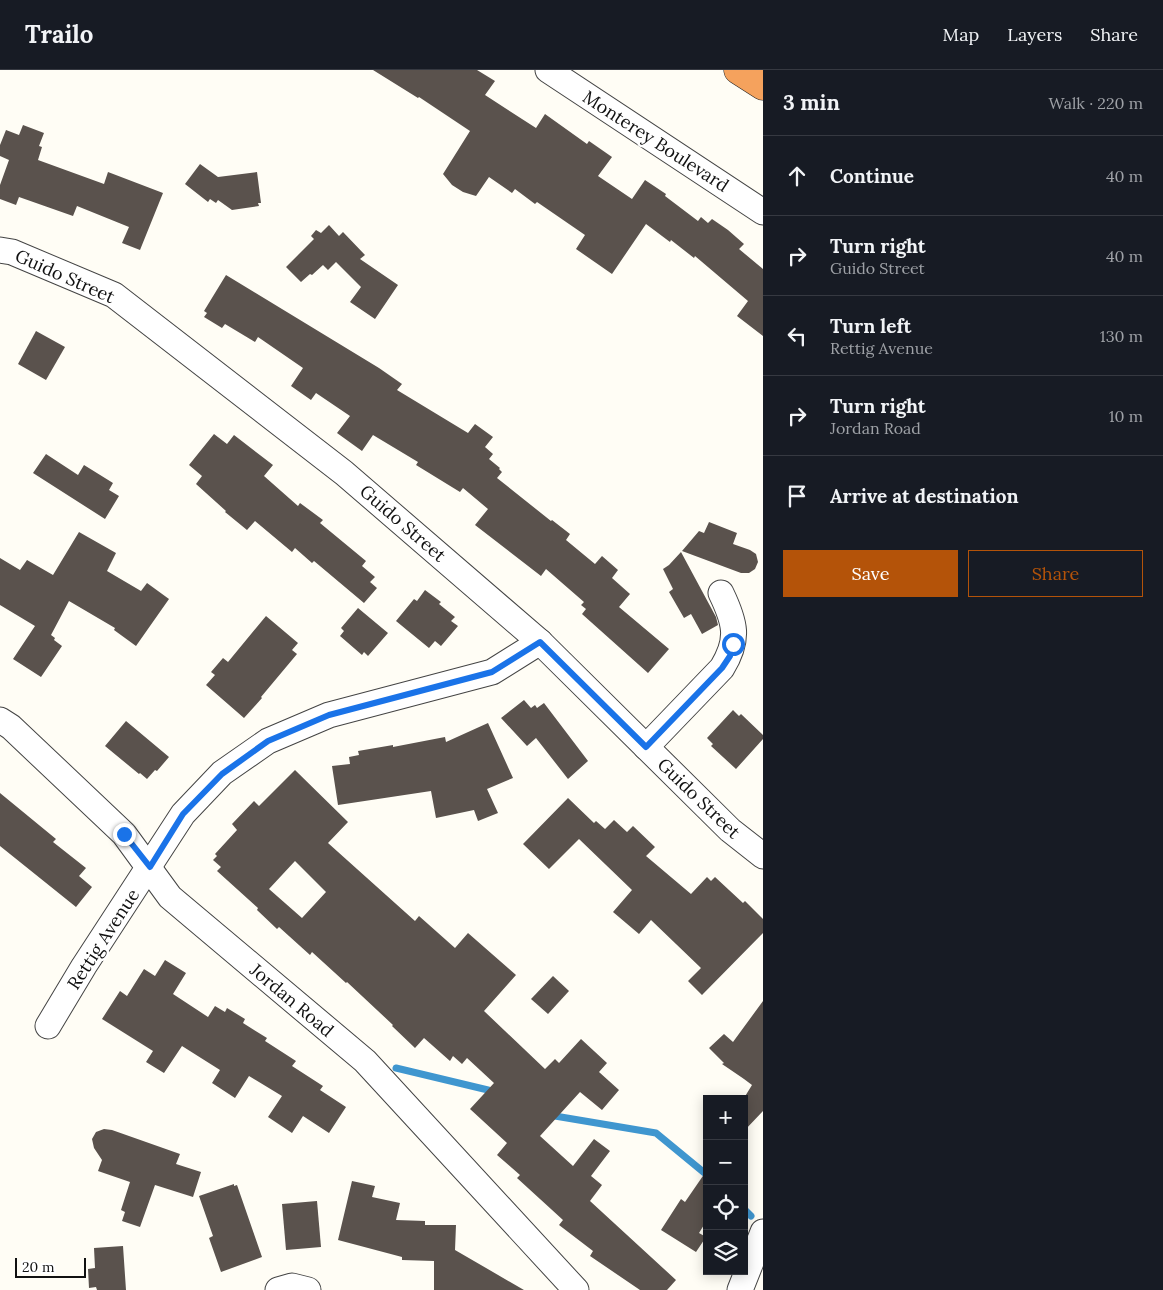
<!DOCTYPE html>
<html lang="en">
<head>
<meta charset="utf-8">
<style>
	body { margin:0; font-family:Lora,serif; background:#242831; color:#f1f3f6 }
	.controls { position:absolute; right:15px; bottom:15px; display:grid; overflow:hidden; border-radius:0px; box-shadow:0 2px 12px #0003 }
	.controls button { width:45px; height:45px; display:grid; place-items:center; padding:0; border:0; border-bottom:1px solid #363941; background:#171b24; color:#f1f3f6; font:25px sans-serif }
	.scale { position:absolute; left:15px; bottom:12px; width:71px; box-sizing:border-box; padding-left:5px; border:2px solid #111; border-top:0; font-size:14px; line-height:18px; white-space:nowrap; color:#111; -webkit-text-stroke:4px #fff; paint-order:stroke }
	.stop { position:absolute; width:15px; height:15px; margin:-11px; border:4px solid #1a73e8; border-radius:50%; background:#fff }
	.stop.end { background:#1a73e8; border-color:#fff; box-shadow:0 1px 5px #0008 }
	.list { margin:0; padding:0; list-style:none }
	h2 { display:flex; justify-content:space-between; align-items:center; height:65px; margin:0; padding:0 20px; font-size:21px }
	h2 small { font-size:16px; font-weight:400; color:#9ea1a6 }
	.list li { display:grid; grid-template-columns:32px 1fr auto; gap:15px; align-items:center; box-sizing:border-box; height:80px; padding:0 20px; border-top:1px solid #363941 }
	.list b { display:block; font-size:19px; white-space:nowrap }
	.list p { margin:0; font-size:16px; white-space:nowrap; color:#9ea1a6 }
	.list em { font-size:16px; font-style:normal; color:#9ea1a6 }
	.actions { display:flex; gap:10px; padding:15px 20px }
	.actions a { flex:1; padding:11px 0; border:1px solid #b45309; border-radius:0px; text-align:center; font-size:18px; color:#b45309 }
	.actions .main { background:#b45309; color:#fff }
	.icon { flex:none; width:28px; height:28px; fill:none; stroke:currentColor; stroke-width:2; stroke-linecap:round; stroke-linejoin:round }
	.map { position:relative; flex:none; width:763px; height:1220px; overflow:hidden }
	header { display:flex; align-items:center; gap:30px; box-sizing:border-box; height:70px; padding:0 25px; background:#171b24; border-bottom:1px solid #363941 }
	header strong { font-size:24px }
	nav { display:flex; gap:28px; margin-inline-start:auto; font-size:18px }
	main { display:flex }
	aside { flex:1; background:#171b24 }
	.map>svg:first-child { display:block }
</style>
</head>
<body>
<header>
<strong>Trailo</strong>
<nav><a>Map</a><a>Layers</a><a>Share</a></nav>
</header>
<main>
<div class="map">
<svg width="763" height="1220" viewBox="0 0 763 1220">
	<rect width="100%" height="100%" fill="#fffdf5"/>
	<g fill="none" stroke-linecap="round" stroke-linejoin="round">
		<g stroke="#3f96cf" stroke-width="7">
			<polyline points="396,998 488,1020 493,1025"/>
			<polyline points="549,1045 656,1063 707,1105"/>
			<polyline points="744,1139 751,1146"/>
		</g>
	</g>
	<g fill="#5a524d" fill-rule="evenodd">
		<polygon points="373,0 477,0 495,11 485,25 536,58 545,44 587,74 589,71 612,87 598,106 632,129 645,110 666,124 665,126 698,151 701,147 708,153 712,149 728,160 744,174 739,179 763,199 763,266 737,246 748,231 695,186 694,188 671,170 670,172 646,154 612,204 576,179 585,165 537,132 535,134 515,119 512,123 489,107 476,126 463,122 452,115 443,104 470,61 419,27 418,28"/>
		<polygon points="23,55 44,63 39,76 42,77 38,90 104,114 108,102 163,123 140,180 122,173 129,157 77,136 73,146 19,127 16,135 0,129 0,115 9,90 0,86 0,75 6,60 19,65"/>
		<polygon points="200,94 218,107 257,102 261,133 258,133 259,136 232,140 218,130 216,133 210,129 208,132 185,114"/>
		<polygon points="329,155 339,166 343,162 365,185 360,189 398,215 375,249 350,232 361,217 336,192 328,200 323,195 312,205 310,204 301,212 286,197 314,169 311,166 316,160 321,163"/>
		<polygon points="226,205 379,298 402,314 397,320 468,363 475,354 493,367 485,377 493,384 489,389 500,398 499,399 502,402 497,408 551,451 552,450 570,464 566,470 595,494 602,486 618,500 612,508 630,524 619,537 669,579 648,603 582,544 586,539 581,535 584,532 546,499 541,506 475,455 488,439 463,418 460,422 416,395 418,392 373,365 362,381 337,363 350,346 316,323 311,330 291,316 303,298 258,267 255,272 225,254 222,258 204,247 207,243 204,241"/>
		<polygon points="36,261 65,277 46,310 18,294"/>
		<polygon points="214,364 227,374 234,365 273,395 264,406 298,436 300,433 323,450 320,453 366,491 362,496 375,507 370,512 377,518 364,533 314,491 312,493 295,478 292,482 255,451 247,460 225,442 226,441 196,414 202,406 189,395"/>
		<polygon points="46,384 78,405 84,395 113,413 109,420 119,426 105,449 33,403"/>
		<polygon points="709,452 737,463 733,474 750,480 756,484 758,492 755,499 749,503 741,503 682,481 699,461 704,463"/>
		<polygon points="79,462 116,483 107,501 141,521 147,513 169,529 136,576 114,560 115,558 69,531 51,565 55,568 54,570 62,576 41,607 13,589 35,556 0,535 0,488 20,500 27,490 53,505"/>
		<polygon points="681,482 716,547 718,555 702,564 691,544 684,548 669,522 673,519 663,499 669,495"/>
		<polygon points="425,520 441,532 439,534 455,547 451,551 458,556 441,576 435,571 429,578 396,551 414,529 417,531"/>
		<polygon points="358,538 388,563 368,586 364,582 362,585 340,566 344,561 341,558"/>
		<polygon points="266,546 298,573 292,580 297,584 261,627 262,628 244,648 206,615 215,605 211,602 223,588 228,592"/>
		<polygon points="524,630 531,638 535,635 537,638 544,633 588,691 568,709 536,668 527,676 501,648"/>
		<polygon points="733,640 739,646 741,644 763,665 763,669 736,699 711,676 713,674 707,668"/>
		<polygon points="126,651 169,687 157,701 155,700 147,709 140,703 139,704 105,676"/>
		<polygon points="488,653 513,708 487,719 498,743 478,751 474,740 436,748 431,721 338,735 332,696 350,694 349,687 359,685 358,681 393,675 393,677 445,667 446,672"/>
		<path d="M295,700L348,752L328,773L415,851L419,846L455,878L468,863L516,905L484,941L545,999L555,989L559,993L581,969L607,993L599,1002L619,1020L602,1040L580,1022L540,1066L573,1096L594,1069L610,1081L591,1106L602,1115L590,1131L676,1210L667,1220H640L590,1186L593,1181L559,1155L563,1150L517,1108L520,1105L497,1085L507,1073L470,1039L494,1013L467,988L462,994L453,986L450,991L424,968L415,978L392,956L393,955L347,912L346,913L312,882L310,885L279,857L277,859L257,840L258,838L217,801L221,797L213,790L217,786L215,784L237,760L232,754L254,731L259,736ZM295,791L326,822L302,848L269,819Z"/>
		<polygon points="0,723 56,769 53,772 86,798 79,806 92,817 76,837 0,776"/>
		<polygon points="568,728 594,753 596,751 605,759 614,750 627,762 633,756 655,777 646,786 691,824 707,807 711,811 715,807 743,833 745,831 763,849 763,863 702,925 688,911 701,898 651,850 639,864 613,842 632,820 579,769 549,799 523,774"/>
		<polygon points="165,890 186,903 173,924 208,947 215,936 225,942 227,938 245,949 243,953 267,968 265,971 296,991 292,996 323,1016 320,1020 346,1037 329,1063 303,1046 292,1063 268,1047 282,1026 249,1006 235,1028 212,1013 220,1000 182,976 164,1003 146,992 153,981 102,949 120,921 127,926 144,899 155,906"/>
		<polygon points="553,906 569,921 548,944 531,929"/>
		<polygon points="763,931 763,1041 744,1061 744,1028 752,1015 744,1009 744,1008 744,1009 722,994 724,993 709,978 724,964 733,972"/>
		<polygon points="104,1059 112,1060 180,1084 176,1094 201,1102 193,1127 155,1115 140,1157 122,1151 125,1142 121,1140 130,1112 98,1101 102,1090 94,1078 92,1069 96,1062"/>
		<polygon points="707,1100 707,1150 699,1163 706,1167 696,1182 661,1160 681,1129 685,1132"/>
		<polygon points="352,1111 375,1116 372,1127 400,1133 396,1150 425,1151 425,1155 456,1155 455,1180 524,1220 434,1220 434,1191 402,1190 402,1187 338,1170"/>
		<polygon points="234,1114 234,1116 237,1115 262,1187 221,1202 209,1168 213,1166 199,1126"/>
		<polygon points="317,1131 321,1177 286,1180 282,1134"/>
		<polygon points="123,1176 126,1220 97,1220 96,1217 89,1218 88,1199 95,1198 94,1178"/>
	</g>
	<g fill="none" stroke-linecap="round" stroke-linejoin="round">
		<defs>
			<g id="minor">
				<polyline points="548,0 763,142"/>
				<polyline points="0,180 12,182 114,225 344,403 540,572 730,760 763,786"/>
				<polyline points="0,650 11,657 124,764 170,827 365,991 576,1220"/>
				<path d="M646,677L722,598C740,569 735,552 721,523"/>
				<polyline points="48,956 84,896 183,744 222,703 268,671 329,645 492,602 540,572"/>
				<polyline points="278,1220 292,1216 308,1220"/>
				<polyline points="740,1220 763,1162"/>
			</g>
			<polyline id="highway" points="738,0 763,16"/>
		</defs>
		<use href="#minor" stroke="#444" stroke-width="27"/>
		<use href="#highway" stroke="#222" stroke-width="29"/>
		<use href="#minor" stroke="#fff" stroke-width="25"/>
		<use href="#highway" stroke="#f5a25d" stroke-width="28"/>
	</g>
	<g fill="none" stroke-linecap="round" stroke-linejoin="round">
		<polyline stroke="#1a73e8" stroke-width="6" points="124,764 150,797 183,744 222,704 268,671 329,645 492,602 540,572 646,677 722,598 730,586 733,574"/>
	</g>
	<g text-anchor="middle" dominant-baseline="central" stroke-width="5" stroke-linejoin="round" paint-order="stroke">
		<g font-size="18" fill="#111" stroke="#fff">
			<text transform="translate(656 71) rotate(33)">Monterey Boulevard</text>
			<text transform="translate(65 206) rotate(24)">Guido Street</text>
			<text transform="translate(403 453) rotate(41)">Guido Street</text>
			<text transform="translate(699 728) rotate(44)">Guido Street</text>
			<text transform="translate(103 869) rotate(-57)">Rettig Avenue</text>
			<text transform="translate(292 930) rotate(40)">Jordan Road</text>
		</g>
	</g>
</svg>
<div class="controls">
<button>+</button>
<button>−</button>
<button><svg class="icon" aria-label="locate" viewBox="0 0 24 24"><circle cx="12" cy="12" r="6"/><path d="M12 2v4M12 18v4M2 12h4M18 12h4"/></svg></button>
<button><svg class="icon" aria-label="layers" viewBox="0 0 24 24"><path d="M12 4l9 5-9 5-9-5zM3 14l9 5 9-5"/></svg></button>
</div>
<div class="scale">20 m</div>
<div class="stop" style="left:733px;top:574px"></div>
<div class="stop end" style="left:124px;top:764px"></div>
</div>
<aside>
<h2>3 min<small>Walk · 220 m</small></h2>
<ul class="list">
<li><svg class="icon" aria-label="ahead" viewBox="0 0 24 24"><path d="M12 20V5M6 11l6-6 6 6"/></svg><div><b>Continue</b></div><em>40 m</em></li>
<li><svg class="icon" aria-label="right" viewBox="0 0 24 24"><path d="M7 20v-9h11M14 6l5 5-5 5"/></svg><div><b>Turn right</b><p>Guido Street</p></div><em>40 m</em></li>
<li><svg class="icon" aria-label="left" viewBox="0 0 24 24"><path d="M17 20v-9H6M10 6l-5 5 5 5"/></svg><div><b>Turn left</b><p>Rettig Avenue</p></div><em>130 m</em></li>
<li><svg class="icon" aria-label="right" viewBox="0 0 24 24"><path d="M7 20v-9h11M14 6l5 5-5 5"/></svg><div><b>Turn right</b><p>Jordan Road</p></div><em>10 m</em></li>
<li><svg class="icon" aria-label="arrive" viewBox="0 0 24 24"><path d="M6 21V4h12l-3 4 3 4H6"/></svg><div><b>Arrive at destination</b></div></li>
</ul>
<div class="actions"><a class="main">Save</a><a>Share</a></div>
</aside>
</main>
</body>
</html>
